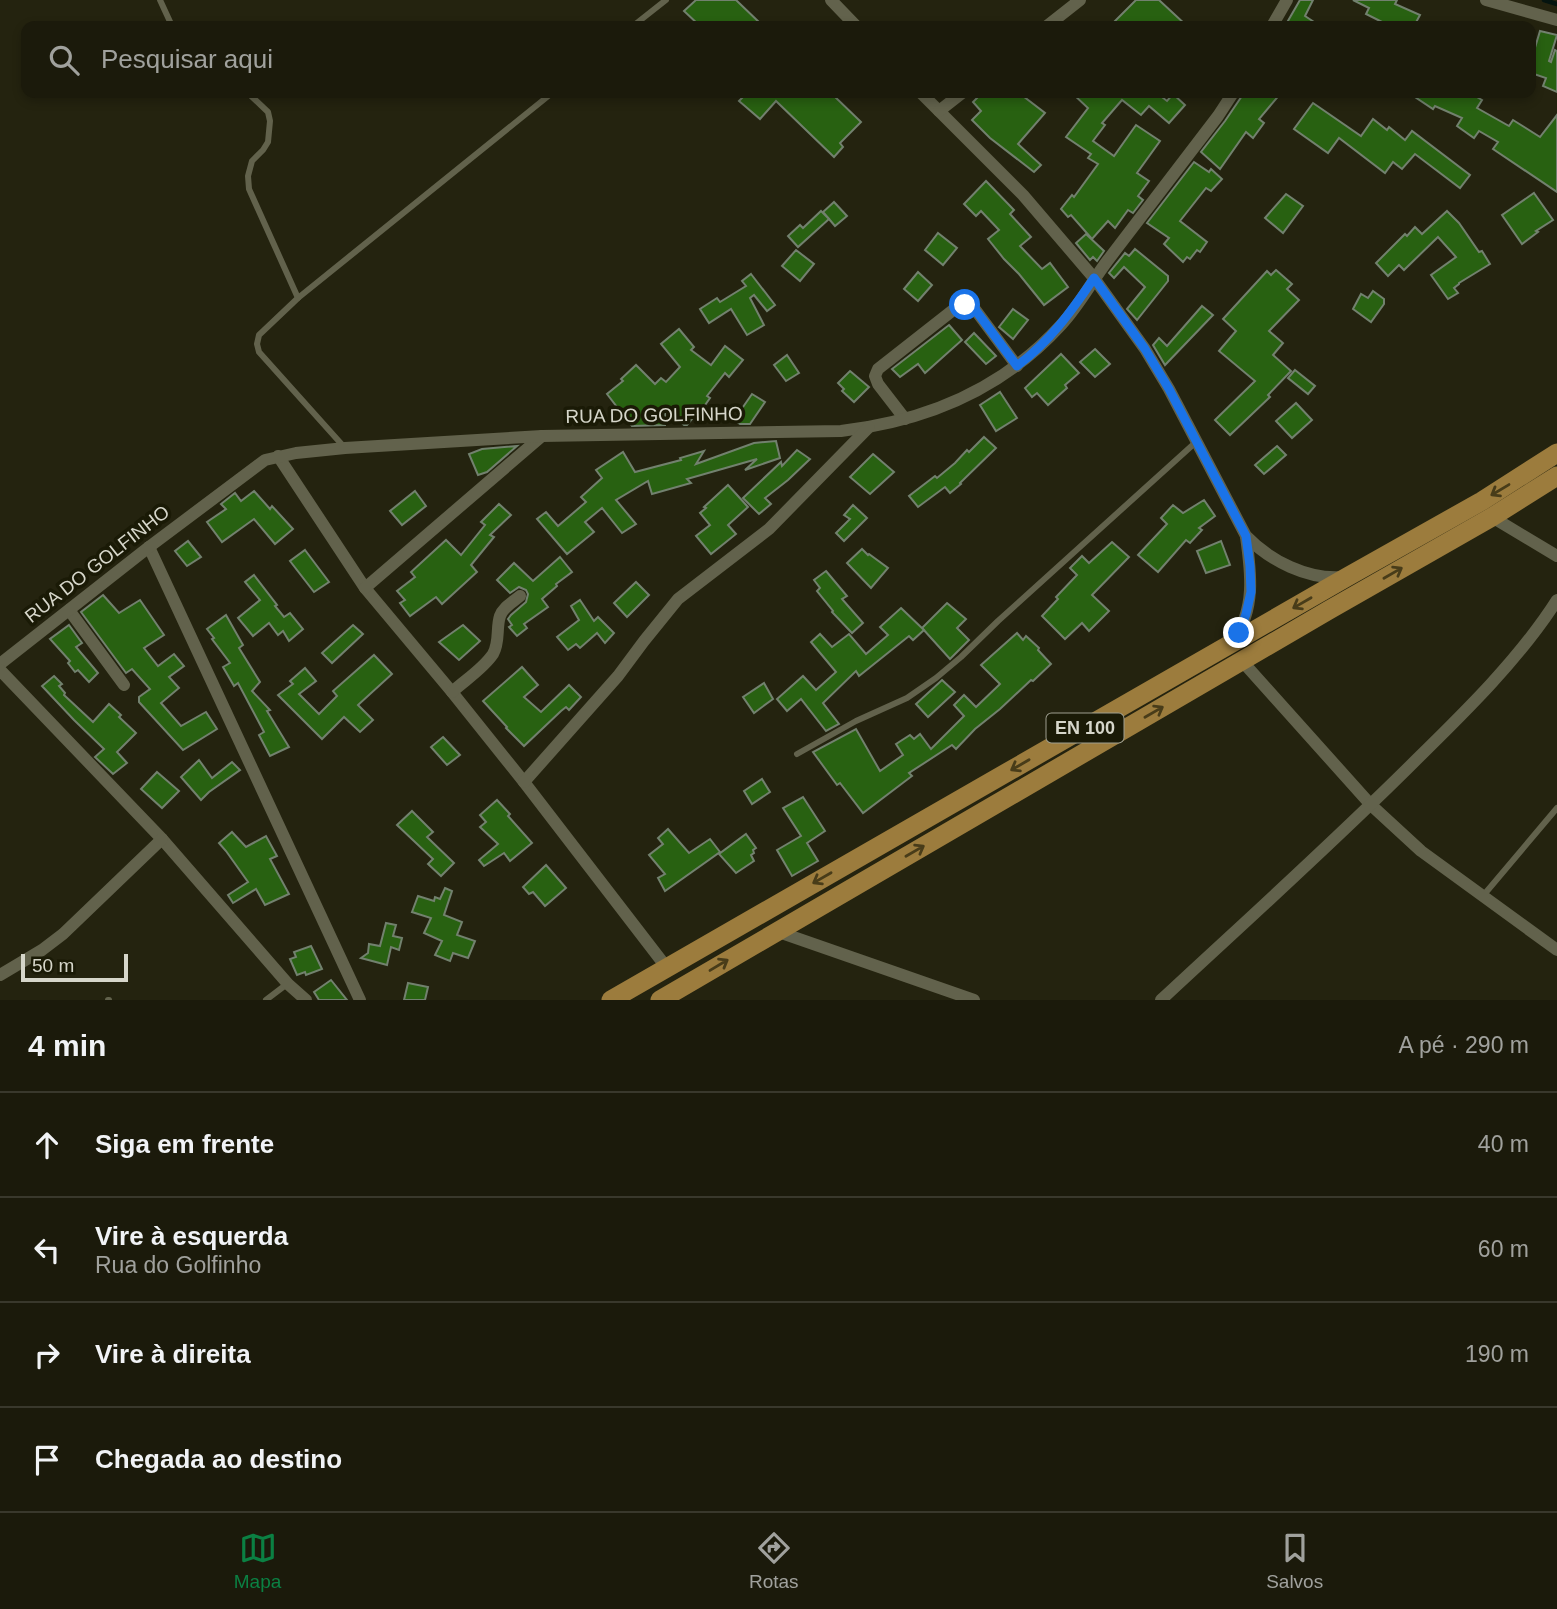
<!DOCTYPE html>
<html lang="pt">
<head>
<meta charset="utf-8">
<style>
	body { margin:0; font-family:Helvetica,sans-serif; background:#242314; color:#f1f3f6 }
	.scale { position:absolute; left:21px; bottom:18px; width:107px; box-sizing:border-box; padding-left:7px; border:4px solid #d6d6ca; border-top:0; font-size:19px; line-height:24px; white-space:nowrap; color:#d6d6ca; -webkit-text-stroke:5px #1a1a06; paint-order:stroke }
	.stop { position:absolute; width:21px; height:21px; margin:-16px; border:5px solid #1a73e8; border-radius:50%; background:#fff }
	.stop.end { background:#1a73e8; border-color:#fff; box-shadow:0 2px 7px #0008 }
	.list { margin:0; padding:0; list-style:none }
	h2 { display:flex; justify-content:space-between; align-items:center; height:91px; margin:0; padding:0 28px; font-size:30px }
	h2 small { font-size:23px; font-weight:400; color:#a0a19d }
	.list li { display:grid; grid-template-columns:46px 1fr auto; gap:21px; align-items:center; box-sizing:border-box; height:105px; padding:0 28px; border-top:2px solid #39382c }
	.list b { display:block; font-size:26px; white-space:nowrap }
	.list p { margin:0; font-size:23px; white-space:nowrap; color:#a0a19d }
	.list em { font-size:23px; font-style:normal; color:#a0a19d }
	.icon { flex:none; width:38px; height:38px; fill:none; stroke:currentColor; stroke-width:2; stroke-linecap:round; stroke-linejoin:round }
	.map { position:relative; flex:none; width:1557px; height:1000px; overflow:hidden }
	.search { position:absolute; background:#1b1a0b; box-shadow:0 4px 10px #0003; left:21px; right:21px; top:21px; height:77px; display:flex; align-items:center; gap:18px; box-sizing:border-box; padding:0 24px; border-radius:14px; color:#a0a19d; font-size:26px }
	.sheet { height:511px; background:#1b1a0b }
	nav { display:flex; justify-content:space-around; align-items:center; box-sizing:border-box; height:98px; border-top:2px solid #39382c; background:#1b1a0b; font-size:19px; color:#a0a19d }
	nav a { display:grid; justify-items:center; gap:4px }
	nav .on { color:#0b8043 }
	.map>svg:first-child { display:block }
</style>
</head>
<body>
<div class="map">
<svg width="1557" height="1000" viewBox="0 0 1557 1000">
	<rect width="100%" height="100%" fill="#24230f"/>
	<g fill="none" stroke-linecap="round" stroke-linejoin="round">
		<polyline stroke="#05140f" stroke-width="4.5" points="1544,0 1557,4"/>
	</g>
	<g fill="#286111" stroke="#72816e" stroke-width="2">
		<polygon points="696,0 736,0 763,26 700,26 684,11"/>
		<polygon points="1136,0 1159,0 1187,26 1110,26"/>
		<polygon points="1300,0 1313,0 1305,16 1320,26 1285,26"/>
		<polygon points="1353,0 1397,0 1395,4 1420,15 1414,26 1390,26 1366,14 1369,8"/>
		<polygon points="1540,31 1557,35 1549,61 1551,62 1555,50 1557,51 1557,92 1543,86 1546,78 1531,73 1531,61"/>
		<polygon points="747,93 831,93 861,122 840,143 843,147 834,157 776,101 760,119 739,101"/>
		<polygon points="982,93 1019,93 1045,113 1018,144 1041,165 1034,172 990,138 972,120 981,111 973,102"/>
		<polygon points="1072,93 1159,93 1158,94 1167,101 1173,94 1185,105 1169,123 1149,106 1141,115 1122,100 1102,123 1105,125 1093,141 1114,156 1136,125 1160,141 1137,173 1149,181 1138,196 1143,200 1133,213 1128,210 1115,228 1108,221 1092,239 1071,215 1068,217 1061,209 1072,195 1074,197 1098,164 1088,158 1091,154 1066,137 1088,108"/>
		<polygon points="1244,93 1281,93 1259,119 1264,123 1253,138 1246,132 1220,169 1201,152 1225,121"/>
		<polygon points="1409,93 1470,93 1482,100 1477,108 1509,126 1513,120 1540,137 1557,115 1557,192 1493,149 1498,142 1479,131 1474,138 1457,126 1462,118 1435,106 1433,109"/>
		<polygon points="1313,103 1361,136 1373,119 1387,130 1389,127 1405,140 1412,131 1470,175 1460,188 1415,154 1402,169 1393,162 1385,173 1339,138 1328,153 1294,129"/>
		<polygon points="1194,162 1209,172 1211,169 1222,179 1211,191 1206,188 1180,221 1207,242 1200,252 1197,250 1190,259 1187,257 1183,262 1164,244 1169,238 1147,223"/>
		<polygon points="986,181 1014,210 1010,214 1031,237 1020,246 1042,269 1050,263 1068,287 1044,305 1019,274 1004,259 988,239 999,230 981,211 976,216 964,204"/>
		<polygon points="1534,193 1553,220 1536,231 1538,232 1522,244 1502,215"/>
		<polygon points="1286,194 1303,206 1283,233 1265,218"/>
		<polygon points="834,202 847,216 835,226 823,212"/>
		<polygon points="821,211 829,219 798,247 788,236 800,225 803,228"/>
		<polygon points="1447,211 1459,223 1479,252 1482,251 1490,264 1459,283 1459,284 1454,288 1458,293 1448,299 1431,275 1456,257 1438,237 1404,270 1399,265 1388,276 1376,263 1405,234 1407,236 1415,227 1422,234"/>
		<polygon points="938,233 957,248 943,265 925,250"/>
		<polygon points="1086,234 1104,251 1097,261 1093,257 1090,260 1076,243"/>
		<polygon points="1135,249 1168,276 1168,281 1137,320 1127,309 1145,287 1124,267 1114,278 1109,273 1125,253 1129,256"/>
		<polygon points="796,250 814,264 800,281 782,266"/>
		<polygon points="1276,270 1292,284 1287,289 1299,300 1269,331 1283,343 1273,355 1291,371 1268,395 1270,397 1230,435 1215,420 1255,381 1219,351 1236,331 1223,319 1267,271 1271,275"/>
		<polygon points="918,272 932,285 918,301 904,289"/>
		<polygon points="751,274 775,305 767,311 754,295 750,298 764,325 747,335 731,309 709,323 700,309 717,298 720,302 746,286 742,281"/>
		<polygon points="1373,291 1384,299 1384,304 1371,322 1353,309 1361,294 1368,298"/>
		<polygon points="1202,306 1213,315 1165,365 1153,345 1159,338 1167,346"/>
		<polygon points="1013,309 1028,320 1013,339 999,327"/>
		<polygon points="949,325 962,340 925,373 918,364 900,377 892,369"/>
		<polygon points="679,329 694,347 691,350 711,365 725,346 743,360 729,377 725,373 707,396 710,398 698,415 696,414 687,425 684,425 665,408 665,425 632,426 619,412 620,411 607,394 623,381 621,379 636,365 655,384 661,378 666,382 680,367 661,344"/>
		<polygon points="974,333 996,356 986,364 965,342"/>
		<polygon points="1095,349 1110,364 1095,377 1080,362"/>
		<polygon points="1061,354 1079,373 1065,385 1067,388 1048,405 1037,393 1032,397 1025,388"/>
		<polygon points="787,355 799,373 786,381 774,365"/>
		<polygon points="1295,370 1315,386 1308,394 1288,378"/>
		<polygon points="850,371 869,387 854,402 842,391 844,389 838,383"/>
		<polygon points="1000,392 1017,418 996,431 980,405"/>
		<polygon points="752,394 765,402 750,424 740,424 734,420"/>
		<polygon points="1296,403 1312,420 1292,438 1276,421"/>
		<polygon points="984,437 996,448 960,483 961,484 950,493 945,487 918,507 909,496 935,476 937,478 955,463 967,450 969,452"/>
		<polygon points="776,441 780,458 745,470 757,459 687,479 691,483 652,494 648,481 616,500 636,524 622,533 602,508 585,522 594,532 567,554 537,519 546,512 558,526 586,502 581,497 602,478 596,470 623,452 635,472 681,460 680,458 704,451 696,464 754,443"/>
		<polygon points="517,446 487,472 478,475 469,454 482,449"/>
		<polygon points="1277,446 1286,455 1264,474 1255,465"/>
		<polygon points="797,450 810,459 788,480 765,498 771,504 759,514 743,498 781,462 782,466"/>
		<polygon points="873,454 894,472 870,494 850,477"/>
		<polygon points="728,485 748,507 728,525 736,534 711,554 696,536 710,525 700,513 706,508 704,507"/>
		<polygon points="254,491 270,509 272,506 293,529 275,544 254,519 222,542 207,522 226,509 221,504 235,493 241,501"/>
		<polygon points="415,491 426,506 402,525 390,511"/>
		<polygon points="1204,500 1215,516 1199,528 1202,530 1190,543 1186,540 1158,572 1138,555 1167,524 1161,518 1173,505 1183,513"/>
		<polygon points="499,504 511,515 490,535 494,537 471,565 477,572 442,604 436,597 410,616 400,603 405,600 397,591 415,577 411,572 446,540 461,555 485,525 481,522"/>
		<polygon points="853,505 867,518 844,541 836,533 850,519 844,515"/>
		<polygon points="188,541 201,557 187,566 175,551"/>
		<polygon points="1221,541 1230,565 1206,573 1197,551"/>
		<polygon points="1112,542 1129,557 1092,595 1109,611 1089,631 1082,623 1065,639 1042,616 1058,599 1056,597 1077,575 1070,568 1082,556 1089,563"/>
		<polygon points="862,549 868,555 869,554 888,568 871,588 847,563"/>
		<polygon points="305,550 329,582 314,592 290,561"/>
		<polygon points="560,557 572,572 556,584 557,586 542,599 548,607 524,624 527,628 517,636 509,627 512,625 508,619 511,615 526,602 528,594 526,590 519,587 510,593 497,580 514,563 533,581"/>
		<polygon points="826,571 847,596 842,599 863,623 852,633 832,612 833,611 817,591 820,588 814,580"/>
		<polygon points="254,575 277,605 275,606 284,617 290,613 303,629 289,641 283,631 278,635 269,623 253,636 238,618 260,600 245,582"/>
		<polygon points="636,582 649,595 627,617 614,603"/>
		<polygon points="103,595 119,613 140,600 164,635 144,648 158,666 174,654 184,666 169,677 179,688 161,703 181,726 206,712 217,729 183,750 139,702 139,697 150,689 132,669 126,673 81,612"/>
		<polygon points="580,600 594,621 598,617 614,633 605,643 597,633 580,648 576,644 568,650 557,637 579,620 571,606"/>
		<polygon points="947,603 966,619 957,628 969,640 950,659 922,628"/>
		<polygon points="901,608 924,630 913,640 909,636 859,676 856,671 823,703 839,724 826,731 801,699 787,711 777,699 803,676 816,690 836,672 811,642 820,634 832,647 849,634 866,654 888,635 880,627"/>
		<polygon points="226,615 243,645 239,648 260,682 252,691 270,710 267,711 289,747 270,756 259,735 264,732 238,683 234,686 223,667 230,663 212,639 214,638 207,629"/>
		<polygon points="69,625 82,643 76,647 98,673 89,682 78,670 75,672 68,663 70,661 50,639"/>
		<polygon points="353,625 363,634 332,663 322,653"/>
		<polygon points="463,625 480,641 459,660 439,642"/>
		<polygon points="1017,633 1023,640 1026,636 1039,648 1038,650 1051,664 1033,681 1031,680 1000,709 975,729 956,749 952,745 909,773 912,776 863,813 840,783 837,785 813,752 856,729 880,771 903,755 896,744 910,735 914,739 920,734 931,749 964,716 954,705 964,695 976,707 1000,684 981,665"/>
		<polygon points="374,655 392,674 358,705 373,720 360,732 344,717 322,739 278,695 293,684 290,681 305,668 316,681 299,694 319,714 337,696 333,691"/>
		<polygon points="522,667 538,685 524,697 541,712 569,685 581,697 569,710 566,707 561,711 524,746 506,728 507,727 483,701"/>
		<polygon points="54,676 62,684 59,686 65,693 64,695 93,722 109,704 121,715 119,717 136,733 117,752 127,763 113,774 95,757 104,749 74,720 42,686"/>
		<polygon points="942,680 955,692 928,717 916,704"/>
		<polygon points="764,683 773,699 754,713 743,697"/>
		<polygon points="443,737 460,755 447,765 431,747"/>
		<polygon points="199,760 212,778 232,762 240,770 209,792 201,800 181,777"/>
		<polygon points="157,772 179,791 162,808 141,789"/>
		<polygon points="762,779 770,792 752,804 744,791"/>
		<polygon points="803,797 825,831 807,843 818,861 792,876 777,850 801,836 783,808"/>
		<polygon points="497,800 510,814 508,816 532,843 510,861 504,853 484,866 479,860 498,844 480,827 486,822 480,815"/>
		<polygon points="412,811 433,832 427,837 454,863 441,876 428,864 433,859 397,825"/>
		<polygon points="668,829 689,853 710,839 720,852 665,891 658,878 665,874 649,855 663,844 658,838"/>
		<polygon points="232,832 246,847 266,836 277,856 270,859 289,894 265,905 256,889 233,903 228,895 248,882 226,851 219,843"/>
		<polygon points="746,834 756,848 753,850 754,853 751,855 754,861 736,873 719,854"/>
		<polygon points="546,865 566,888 545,906 533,892 529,894 523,887"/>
		<polygon points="445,888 452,891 444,915 462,922 457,935 475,941 468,958 453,953 450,961 435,955 442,941 424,933 431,918 412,912 418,896 434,901 435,897 440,899"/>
		<polygon points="386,923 396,925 393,936 402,938 399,950 391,947 387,965 361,958 368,953 369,944 380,946"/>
		<polygon points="311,946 322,969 306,975 305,972 297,975 290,959 296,957 294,952"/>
		<polygon points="331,980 347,1000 319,1000 314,992"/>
		<polygon points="408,983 428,987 425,1000 404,1000"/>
	</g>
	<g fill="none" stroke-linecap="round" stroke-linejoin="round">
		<g stroke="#62624c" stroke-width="6">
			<polyline points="160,0 172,26"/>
			<polyline points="633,26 666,0"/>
			<polyline points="248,93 268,112 270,121 268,142 263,150 252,161 248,176 249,189 298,298"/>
			<polyline points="345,448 259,352 257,344 259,335 298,298 552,93"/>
			<polyline points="797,754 856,721 907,698 936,678 961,657 998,621 1196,442"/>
			<polyline points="1482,897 1557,808"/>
			<polyline points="108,1000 109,1000"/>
			<polyline points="266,1000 287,984"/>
		</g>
		<g stroke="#62624c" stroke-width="12">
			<polyline points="831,0 856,26"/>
			<polyline points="1486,0 1557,20"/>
			<polyline points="1047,26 1080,0"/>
			<polyline points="1272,26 1287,0"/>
			<path d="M921,93L1023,195L1094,278L1145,349L1169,389L1246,536C1270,561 1308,580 1343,577"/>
			<polyline points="939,111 962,93"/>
			<polyline points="905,419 878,384 875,376 878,369 957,307 965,305 974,308 1017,366"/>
			<polyline points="278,456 365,588 452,692 524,782 667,968"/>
			<polyline points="1492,517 1557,556"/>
			<polyline points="149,547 360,1000"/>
			<polyline points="365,588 542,436"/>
			<polyline points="69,610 124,685"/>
			<path d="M1233,640C1256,610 1251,572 1246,537"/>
			<polyline points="1242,661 1371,805 1421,851 1557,950"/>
			<path d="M0,664L149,547L265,460L296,453L345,448L542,436L841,431C927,421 1002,390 1061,325C1079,306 1092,281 1108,260C1145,212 1181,164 1218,116L1233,93"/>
			<polyline points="0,670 162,839 288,984 306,1000"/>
			<path d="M452,692C465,680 483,669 493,654C500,642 496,628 500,616C503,607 513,602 520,596"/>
			<polyline points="524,782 618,676 644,641 678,599 769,529 869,427"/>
			<polyline points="776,931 974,1000"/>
			<polyline points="0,975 42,950 63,934 162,839"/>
			<path d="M1161,1000C1247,920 1334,842 1417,759C1466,711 1520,658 1557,600"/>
		</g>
		<g stroke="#9c7c3d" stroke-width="19">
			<polyline points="611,1000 1347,577 1482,501 1557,453"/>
			<polyline points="660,1000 1329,610 1492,517 1557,476"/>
		</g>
	</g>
	<defs><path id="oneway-shaft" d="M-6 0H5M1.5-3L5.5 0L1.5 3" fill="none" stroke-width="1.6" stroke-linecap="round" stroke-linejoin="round" transform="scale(1.75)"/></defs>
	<g stroke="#483c19">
		<use href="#oneway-shaft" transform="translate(1500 490) rotate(149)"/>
		<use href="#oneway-shaft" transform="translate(1393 573) rotate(-30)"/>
		<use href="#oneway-shaft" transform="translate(1302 603) rotate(150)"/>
		<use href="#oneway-shaft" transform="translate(1154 712) rotate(-30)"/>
		<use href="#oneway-shaft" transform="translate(1020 765) rotate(150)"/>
		<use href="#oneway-shaft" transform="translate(915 851) rotate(-30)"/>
		<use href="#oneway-shaft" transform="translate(822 878) rotate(150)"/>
		<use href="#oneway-shaft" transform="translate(719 965) rotate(-31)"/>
	</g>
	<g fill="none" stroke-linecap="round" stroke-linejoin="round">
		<path stroke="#1a73e8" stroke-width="9" d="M965,305L974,308L1017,366C1050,341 1071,312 1094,278L1145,349L1169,389L1246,536L1250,566L1251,592L1246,614L1239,633"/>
	</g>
	<g text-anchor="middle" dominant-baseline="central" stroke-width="7" stroke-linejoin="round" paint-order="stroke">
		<rect fill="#1a1a06" stroke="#9e9e8f" stroke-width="2" x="1046.5" y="713.5" width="77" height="29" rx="5"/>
		<g font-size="18" font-weight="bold" fill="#d6d6ca">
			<text x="1085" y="728">EN 100</text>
		</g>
		<g font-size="19" fill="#d6d6ca" stroke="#1a1a06">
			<text transform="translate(654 415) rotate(-1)">RUA DO GOLFINHO</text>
			<text transform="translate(97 564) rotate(-38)">RUA DO GOLFINHO</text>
		</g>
	</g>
</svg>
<div class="scale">50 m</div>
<div class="stop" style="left:965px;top:305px"></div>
<div class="stop end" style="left:1239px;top:633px"></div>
<div class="search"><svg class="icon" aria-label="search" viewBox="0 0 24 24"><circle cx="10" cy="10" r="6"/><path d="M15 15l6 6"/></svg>Pesquisar aqui</div>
</div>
<section class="sheet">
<h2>4 min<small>A pé · 290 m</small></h2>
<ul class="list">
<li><svg class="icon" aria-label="ahead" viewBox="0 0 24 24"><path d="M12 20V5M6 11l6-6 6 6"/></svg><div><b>Siga em frente</b></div><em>40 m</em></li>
<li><svg class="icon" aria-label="left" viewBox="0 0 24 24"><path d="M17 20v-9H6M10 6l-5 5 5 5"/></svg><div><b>Vire à esquerda</b><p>Rua do Golfinho</p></div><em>60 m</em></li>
<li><svg class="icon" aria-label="right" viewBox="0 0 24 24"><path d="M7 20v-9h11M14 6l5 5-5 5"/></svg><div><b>Vire à direita</b></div><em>190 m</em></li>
<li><svg class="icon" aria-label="arrive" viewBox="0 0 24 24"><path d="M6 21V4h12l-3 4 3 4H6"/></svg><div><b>Chegada ao destino</b></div></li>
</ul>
</section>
<nav>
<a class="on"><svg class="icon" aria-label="map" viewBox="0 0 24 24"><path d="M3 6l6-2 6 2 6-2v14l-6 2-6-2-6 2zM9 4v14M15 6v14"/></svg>Mapa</a>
<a><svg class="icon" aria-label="directions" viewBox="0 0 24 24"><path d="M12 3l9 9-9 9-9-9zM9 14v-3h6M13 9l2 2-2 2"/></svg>Rotas</a>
<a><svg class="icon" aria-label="saved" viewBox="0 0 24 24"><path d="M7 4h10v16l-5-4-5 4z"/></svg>Salvos</a>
</nav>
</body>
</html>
